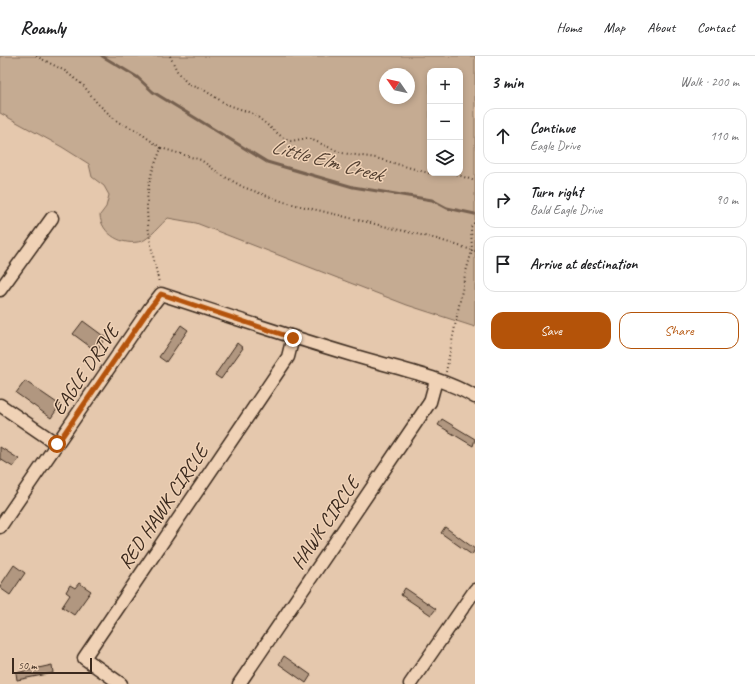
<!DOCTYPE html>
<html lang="en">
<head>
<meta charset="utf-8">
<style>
	body { margin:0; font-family:Caveat,sans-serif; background:#f6f6f6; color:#202124 }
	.controls { position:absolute; right:12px; top:12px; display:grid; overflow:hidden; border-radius:8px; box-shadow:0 2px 6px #0003 }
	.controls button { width:36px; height:36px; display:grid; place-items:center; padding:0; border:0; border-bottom:1px solid #e0e0e0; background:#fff; color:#202124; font:20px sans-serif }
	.compass { position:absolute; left:379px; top:12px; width:36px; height:36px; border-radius:50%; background:#fff; box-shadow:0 2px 6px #0003; rotate:304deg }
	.scale { position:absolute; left:12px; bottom:10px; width:80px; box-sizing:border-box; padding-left:4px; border:2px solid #3b2a1e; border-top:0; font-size:11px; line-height:14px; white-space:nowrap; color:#3b2a1e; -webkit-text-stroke:3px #f0d2b6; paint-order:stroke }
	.stop { position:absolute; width:12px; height:12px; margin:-9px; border:3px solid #b45309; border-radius:50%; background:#fff }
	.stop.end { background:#b45309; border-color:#fff; box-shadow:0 1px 4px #0008 }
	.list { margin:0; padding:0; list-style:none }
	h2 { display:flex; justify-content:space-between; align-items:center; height:52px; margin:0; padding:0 16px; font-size:17px }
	h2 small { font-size:13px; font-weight:400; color:#757577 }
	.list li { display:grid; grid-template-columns:26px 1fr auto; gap:12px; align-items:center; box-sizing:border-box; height:56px; margin:0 8px 8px; padding:0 8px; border:1px solid #e0e0e0; border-radius:12px }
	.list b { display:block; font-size:15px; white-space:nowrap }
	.list p { margin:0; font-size:13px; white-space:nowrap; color:#757577 }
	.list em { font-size:13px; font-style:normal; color:#757577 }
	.actions { display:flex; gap:8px; padding:12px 16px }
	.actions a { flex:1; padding:9px 0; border:1px solid #b45309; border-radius:12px; text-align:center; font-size:14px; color:#b45309 }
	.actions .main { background:#b45309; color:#fff }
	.icon { flex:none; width:22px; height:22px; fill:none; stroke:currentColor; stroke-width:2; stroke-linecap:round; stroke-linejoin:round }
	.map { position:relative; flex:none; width:475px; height:628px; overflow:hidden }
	header { display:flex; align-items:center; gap:24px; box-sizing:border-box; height:56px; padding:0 20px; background:#fff; border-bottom:1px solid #e0e0e0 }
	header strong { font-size:19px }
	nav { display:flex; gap:22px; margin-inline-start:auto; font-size:14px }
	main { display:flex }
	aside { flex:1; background:#fff }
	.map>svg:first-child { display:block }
</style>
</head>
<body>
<header>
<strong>Roamly</strong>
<nav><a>Home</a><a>Map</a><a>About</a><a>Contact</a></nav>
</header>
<main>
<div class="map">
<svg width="475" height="628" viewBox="0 0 475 628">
	<rect width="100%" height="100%" fill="#e5c8ad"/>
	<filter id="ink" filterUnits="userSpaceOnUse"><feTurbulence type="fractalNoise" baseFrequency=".025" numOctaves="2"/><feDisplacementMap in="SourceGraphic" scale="8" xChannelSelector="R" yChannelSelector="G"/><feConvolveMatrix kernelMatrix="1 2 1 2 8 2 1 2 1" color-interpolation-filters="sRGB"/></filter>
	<g filter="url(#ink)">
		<path fill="#c5ab92" stroke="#806a58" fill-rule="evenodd" d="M0,0H475V271L407,249L196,167L168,162C162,167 149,183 142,185C123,191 101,178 100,159L106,151L109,139L104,130L92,121L89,108L62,91L0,57ZM430,15H460V117H430ZM385,18H409V42H385Z"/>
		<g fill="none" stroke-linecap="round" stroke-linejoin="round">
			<polyline stroke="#76614f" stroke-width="3" points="102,0 137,21 153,36 267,106 353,131 432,144 447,152 475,158"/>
		</g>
		<g fill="#b19780" stroke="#3b2a1e">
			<polygon points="83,265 106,282 96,295 73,278"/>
			<polygon points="181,269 188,274 166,306 159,301"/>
			<polygon points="237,287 243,292 221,323 215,319"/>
			<polygon points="25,325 60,349 51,362 16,337"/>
			<polygon points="442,363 475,383 473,390 438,369"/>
			<polygon points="0,391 19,403 13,411 0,403"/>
			<polygon points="445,471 475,493 472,499 441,477"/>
			<polygon points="14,509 25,517 10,539 0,532 0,530"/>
			<polygon points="79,527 91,535 74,559 62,551 70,539 66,536 70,529 75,532"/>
			<polygon points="405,532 436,553 431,559 401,539"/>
			<polygon points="284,600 311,619 306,627 279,608"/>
			<polygon points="52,609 53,617 17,624 16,617"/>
		</g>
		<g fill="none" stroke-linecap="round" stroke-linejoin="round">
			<defs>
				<g id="minor">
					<polyline points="0,234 52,162"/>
					<polyline points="0,349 57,388"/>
					<path d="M0,471L150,252L161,238C225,259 288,280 352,299C391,311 440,320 475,341"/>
					<polyline points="121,628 84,602 288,301 293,281"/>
					<polyline points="239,628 430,346 436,324"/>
					<polyline points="410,628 475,534"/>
				</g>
			</defs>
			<use href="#minor" stroke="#3b2a1e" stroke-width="15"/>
			<g stroke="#3b2a1e" stroke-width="2" stroke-dasharray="1 3" stroke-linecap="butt">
				<path d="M36,0L65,15L84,30L97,47L118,66L136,74L161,92C158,102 152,113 150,124C142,156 152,195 159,227"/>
				<polyline points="170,0 178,17 189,29 204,34 226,48 254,58 282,81 291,85 308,82 342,97 376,102 432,118 450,117"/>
				<polyline points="161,92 201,104 220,118 243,131 284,146 437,183 475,195"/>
				<polyline points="453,117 475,125"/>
				<polyline points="446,316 465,219 472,195 471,171 475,166"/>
			</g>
			<use href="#minor" stroke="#f0d2b6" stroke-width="12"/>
		</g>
	</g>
	<g fill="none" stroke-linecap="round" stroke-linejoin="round" filter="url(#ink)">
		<polyline stroke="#b45309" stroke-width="5" points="57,388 150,252 161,238 293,282"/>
	</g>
	<g text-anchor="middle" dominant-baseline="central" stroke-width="3" stroke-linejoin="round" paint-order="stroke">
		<g font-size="20" fill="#3b2a1e" stroke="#f0d2b6">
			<text transform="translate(85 314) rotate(-56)">EAGLE DRIVE</text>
			<text transform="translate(163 451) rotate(-56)">RED HAWK CIRCLE</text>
			<text transform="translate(325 467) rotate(-56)">HAWK CIRCLE</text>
		</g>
		<g font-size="21" font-style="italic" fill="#544132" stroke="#f0d2b6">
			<text transform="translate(327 104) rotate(15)">Little Elm Creek</text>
		</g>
	</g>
</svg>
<div class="controls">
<button>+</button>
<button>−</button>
<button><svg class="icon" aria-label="layers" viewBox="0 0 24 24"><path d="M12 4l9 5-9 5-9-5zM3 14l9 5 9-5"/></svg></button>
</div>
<svg class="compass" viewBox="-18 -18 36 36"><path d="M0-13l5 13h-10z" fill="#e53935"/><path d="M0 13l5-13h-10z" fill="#757577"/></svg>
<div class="scale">50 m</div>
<div class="stop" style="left:57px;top:388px"></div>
<div class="stop end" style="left:293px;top:282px"></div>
</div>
<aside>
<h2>3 min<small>Walk · 200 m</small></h2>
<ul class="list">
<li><svg class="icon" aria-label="ahead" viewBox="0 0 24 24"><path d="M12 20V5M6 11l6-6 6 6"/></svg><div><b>Continue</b><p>Eagle Drive</p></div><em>110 m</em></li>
<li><svg class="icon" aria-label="right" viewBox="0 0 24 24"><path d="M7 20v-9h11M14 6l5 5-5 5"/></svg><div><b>Turn right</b><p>Bald Eagle Drive</p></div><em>90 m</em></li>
<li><svg class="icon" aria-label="arrive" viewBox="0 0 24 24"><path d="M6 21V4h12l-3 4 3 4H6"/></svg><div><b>Arrive at destination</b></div></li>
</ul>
<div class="actions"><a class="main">Save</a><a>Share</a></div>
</aside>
</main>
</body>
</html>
